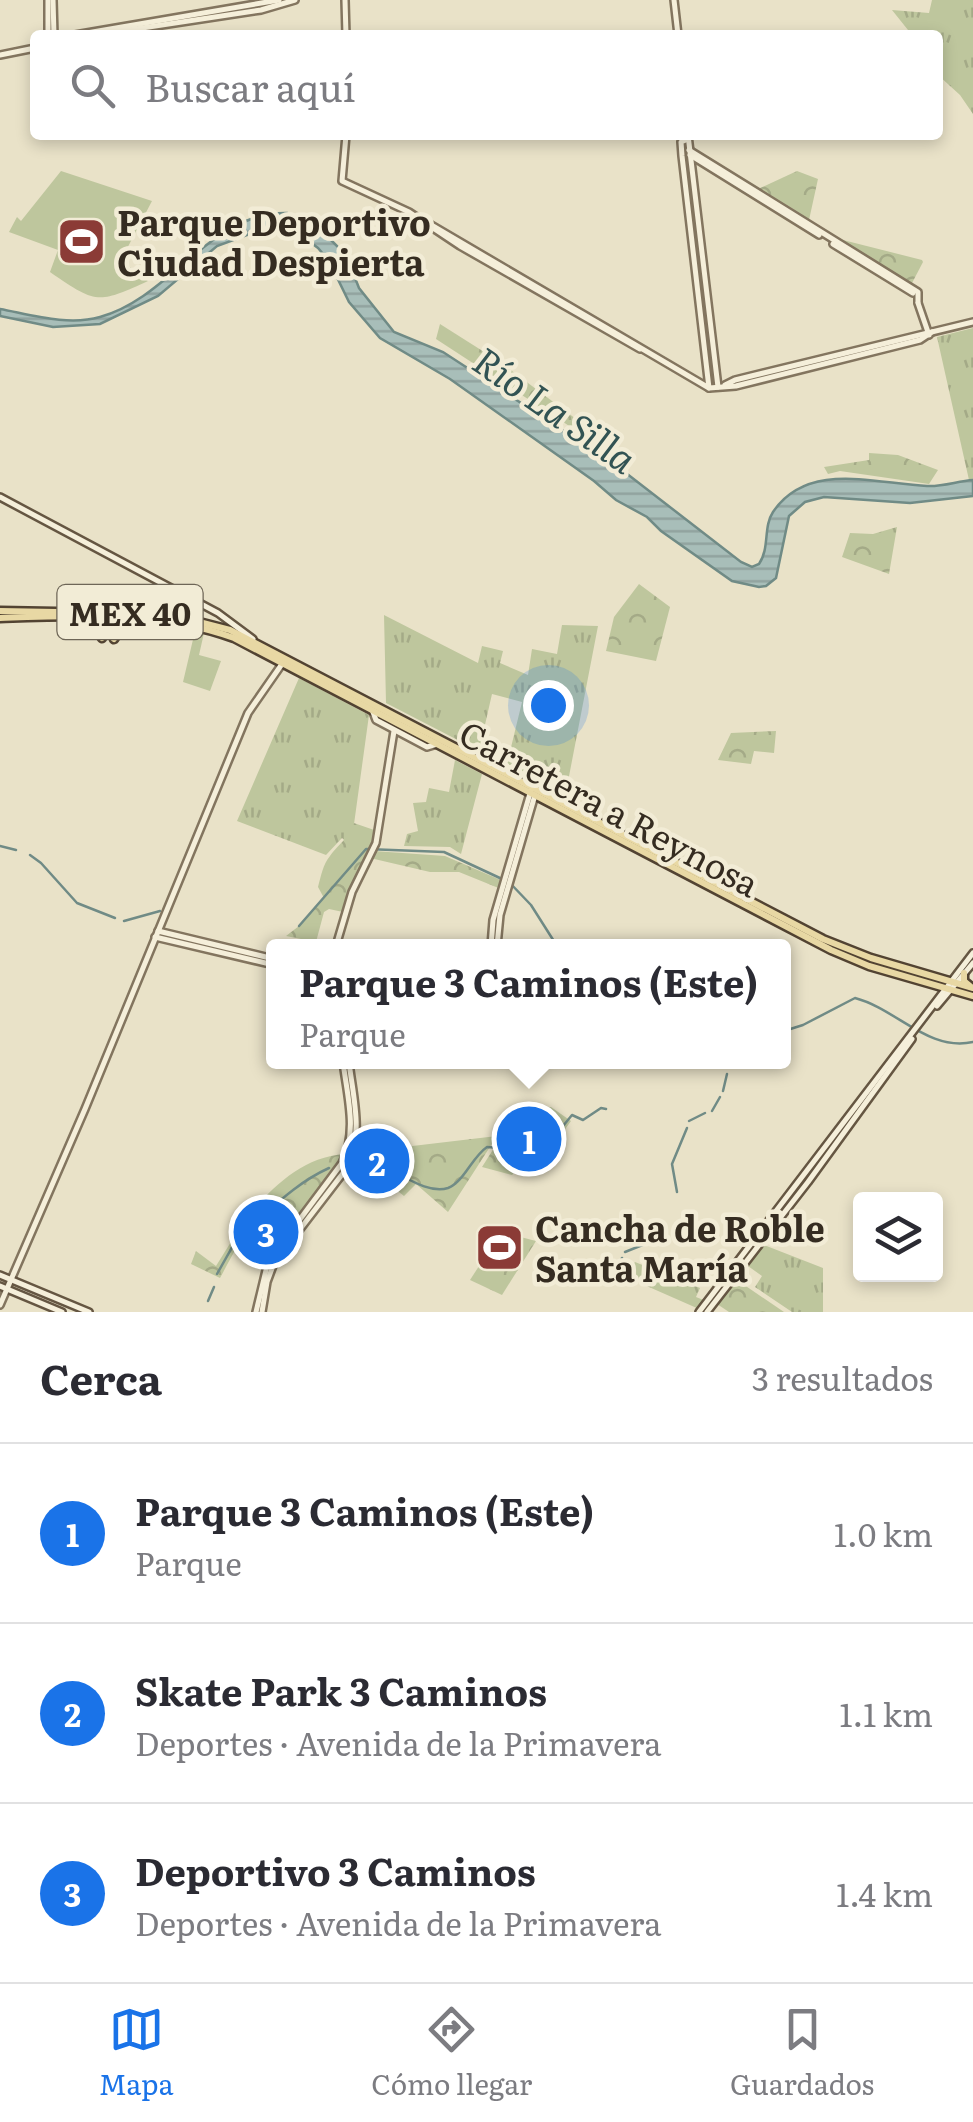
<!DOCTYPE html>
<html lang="es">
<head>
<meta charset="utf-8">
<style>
	body { margin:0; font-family:Literata,serif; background:#f2f2f3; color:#2b2b33 }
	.controls { position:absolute; right:30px; bottom:30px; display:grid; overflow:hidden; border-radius:10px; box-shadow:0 5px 15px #0003 }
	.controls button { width:90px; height:90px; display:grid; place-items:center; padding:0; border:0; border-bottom:2px solid #e1e1e2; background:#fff; color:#2b2b33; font:50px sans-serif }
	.you { position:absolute; left:548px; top:705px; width:35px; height:35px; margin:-25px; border:8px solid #fff; border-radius:50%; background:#1a73e8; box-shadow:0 0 0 15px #1a73e833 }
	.badge { display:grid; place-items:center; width:65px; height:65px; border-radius:50%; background:#1a73e8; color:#fff; font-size:32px; font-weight:700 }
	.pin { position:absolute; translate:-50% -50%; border:5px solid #fff; box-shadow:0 2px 10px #0006 }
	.popup { position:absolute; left:266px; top:939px; width:525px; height:130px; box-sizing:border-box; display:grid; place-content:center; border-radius:10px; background:#fff; filter:drop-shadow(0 2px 8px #0005); font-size:32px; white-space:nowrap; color:#7c7c81 }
	.popup b { font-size:38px; color:#2b2b33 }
	.popup::after { content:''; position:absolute; left:50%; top:100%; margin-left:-20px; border:20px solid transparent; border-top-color:#fff }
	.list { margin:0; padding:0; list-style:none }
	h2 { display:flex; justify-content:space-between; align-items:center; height:130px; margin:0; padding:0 40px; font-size:42px }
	h2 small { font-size:32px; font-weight:400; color:#7c7c81 }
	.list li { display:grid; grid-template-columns:65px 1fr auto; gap:30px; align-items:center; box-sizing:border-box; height:180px; padding:0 40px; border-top:2px solid #e1e1e2 }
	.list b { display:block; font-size:38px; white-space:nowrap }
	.list p { margin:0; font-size:32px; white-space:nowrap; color:#7c7c81 }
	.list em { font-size:32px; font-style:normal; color:#7c7c81 }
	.icon { flex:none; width:55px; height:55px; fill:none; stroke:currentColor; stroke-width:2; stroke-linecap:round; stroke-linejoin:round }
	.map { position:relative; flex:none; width:973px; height:1312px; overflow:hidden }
	.search { position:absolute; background:#fff; box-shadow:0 5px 15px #0003; left:30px; right:30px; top:30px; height:110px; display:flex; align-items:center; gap:25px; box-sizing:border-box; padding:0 35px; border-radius:10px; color:#7c7c81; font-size:38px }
	.sheet { height:670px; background:#fff }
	nav { display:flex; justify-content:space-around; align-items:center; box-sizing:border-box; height:140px; border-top:2px solid #e1e1e2; background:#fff; font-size:28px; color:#7c7c81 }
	nav a { display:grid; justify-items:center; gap:5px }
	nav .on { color:#1a73e8 }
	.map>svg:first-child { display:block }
</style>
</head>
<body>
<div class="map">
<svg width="973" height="1312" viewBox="0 0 973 1312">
	<defs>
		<pattern id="grass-tufts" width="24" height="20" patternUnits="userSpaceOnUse" patternTransform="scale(2.5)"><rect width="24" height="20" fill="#bec69d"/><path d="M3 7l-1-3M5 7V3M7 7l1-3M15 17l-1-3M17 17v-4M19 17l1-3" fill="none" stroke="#a4aa87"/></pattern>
		<pattern id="forest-crowns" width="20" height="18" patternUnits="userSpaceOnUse" patternTransform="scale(2.5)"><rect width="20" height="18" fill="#bec69d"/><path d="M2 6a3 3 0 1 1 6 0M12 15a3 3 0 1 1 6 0" fill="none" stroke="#a4aa87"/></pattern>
		<pattern id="water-rules" width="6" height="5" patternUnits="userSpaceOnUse" patternTransform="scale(2.5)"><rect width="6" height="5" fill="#a8beb9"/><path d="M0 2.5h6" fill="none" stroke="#91a39f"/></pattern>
	</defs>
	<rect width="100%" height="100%" fill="#e9e2c8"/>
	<g fill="url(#grass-tufts)">
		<polygon points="932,0 973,0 973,114 960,95 938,75 938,35 912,35 892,10 929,13"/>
		<polygon points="973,328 973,479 969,480 937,337"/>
		<polygon points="384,615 478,663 482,646 503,651 500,663 528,675 532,649 557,654 562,625 598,626 565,797 507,764 522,702 492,694 479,751 386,703"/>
		<polygon points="299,678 369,715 351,846 342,838 326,855 237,821"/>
		<polygon points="455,760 482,774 461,854 450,847 404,846 407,834 418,831 413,803 426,802 429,788 449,792"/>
		<polygon points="764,1245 823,1268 823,1312 792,1312 755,1287 762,1276 748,1266"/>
		<polygon points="635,1262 700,1288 696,1297 706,1301 699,1309 624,1276"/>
	</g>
	<g fill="url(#forest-crowns)">
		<polygon points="797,171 818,179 809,220 758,189"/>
		<polygon points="839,239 922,260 923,262 911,285"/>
		<polygon points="440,324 500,362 588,428 583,435 436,339"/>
		<polygon points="869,453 898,455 938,470 929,484 840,471 828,474 824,467 869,460"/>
		<polygon points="897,527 889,574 842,557 850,533 873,534"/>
		<polygon points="639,584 670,607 656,661 606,651 614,617"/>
		<polygon points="776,731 774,753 754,751 751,764 718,760 731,733"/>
		<path d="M351,822L377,831L373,848L343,912L329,909L324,912L316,942L286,936L299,926L324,898L318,887C321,876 323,864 330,856C340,842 349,840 351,822Z"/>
		<polygon points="374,851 445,856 503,881 501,889 459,872 430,872 370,858"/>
		<polygon points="551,1107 571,1121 533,1173 520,1166 512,1175 482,1167 501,1137 519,1135 519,1112"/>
		<polygon points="497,1136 448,1212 416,1184 404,1196 370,1169 387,1163 387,1149"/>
		<path d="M345,1154L295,1222L278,1209C245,1226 237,1247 220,1278L191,1264L196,1251L216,1266L239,1229L237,1226C268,1194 297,1157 345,1154Z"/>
		<polygon points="501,1232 536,1241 502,1295 470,1280"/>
		<polygon points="736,1280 737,1280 784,1312 729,1312 717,1304"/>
	</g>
	<g fill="#bec69d">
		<path d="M61,171L152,201L121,260L148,281C98,304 96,304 50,272L58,250L9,232L17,217L21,221Z"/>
		<polygon points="195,631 204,633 199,655 221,661 210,691 183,682"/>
		<polygon points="279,1209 295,1222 269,1254 244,1234 263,1217"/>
	</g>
	<path fill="url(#water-rules)" stroke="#708b86" stroke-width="2.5" d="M287,213L315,224L346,255L359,288L394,332L443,352L613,463L741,562L752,567L759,564C770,548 763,527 773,512C808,460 876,484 927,486C942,487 958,481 973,480V496L910,503L824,497L805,502L789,516L776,578L766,586L759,587L732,581L661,531L647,517L616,500L594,481L450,379L380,338L349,302L329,261L318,248L301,235L284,231L263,229L217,246L158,296L100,324L53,327L0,316V309C32,315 68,326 100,317C172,297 209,212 287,213Z"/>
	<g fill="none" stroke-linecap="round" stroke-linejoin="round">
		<g stroke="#708b86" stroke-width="2.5">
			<polyline points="0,846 16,850"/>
			<polyline points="30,855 41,863 77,903 115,918"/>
			<polyline points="509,882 531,905 557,946"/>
			<polyline points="124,921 160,911"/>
			<polyline points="299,926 366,849 444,852 502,879"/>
			<path d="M784,1031L803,1025L855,998C897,1009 928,1052 973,1042"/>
			<polyline points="723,1091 727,1074"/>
			<polyline points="712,1111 720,1097"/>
			<polyline points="689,1121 705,1113"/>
			<path d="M355,1163C362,1163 372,1162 379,1165C398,1171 426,1195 448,1188C464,1182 472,1157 487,1147L513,1149L531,1145L545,1148L572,1115L583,1120L601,1108L606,1109"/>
			<polyline points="677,1192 672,1164 687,1128"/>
			<path d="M246,1230C272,1208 296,1183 329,1168"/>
			<polyline points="653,1236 661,1221"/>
			<polyline points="625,1252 650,1242"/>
			<polyline points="217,1274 239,1235"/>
			<polyline points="616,1275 622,1258"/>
			<polyline points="208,1301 214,1287"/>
		</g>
		<defs>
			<g id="tertiary">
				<polyline points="48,0 48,35"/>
				<polyline points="53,0 54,35"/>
				<polyline points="345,0 346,35"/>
				<polyline points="674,0 678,35"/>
				<polyline points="75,35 279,0"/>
				<polyline points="96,35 261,10 295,0"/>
				<polyline points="0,55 35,48"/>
				<polyline points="346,135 342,181 409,212 460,246 640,349"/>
				<polyline points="688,135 718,387"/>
				<polyline points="688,139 681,142 682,156 709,388"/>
				<polyline points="689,150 918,292 918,302"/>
				<polyline points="690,155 819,235"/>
				<polyline points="421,219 709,388 736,386 920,340 932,332"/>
				<polyline points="833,244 913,293"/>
				<polyline points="918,303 929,335"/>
				<polyline points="725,385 735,380 973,322"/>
				<polyline points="373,712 376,720 427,747 437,744"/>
				<polyline points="158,931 274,959"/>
				<polyline points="155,937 274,965"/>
				<polyline points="336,946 352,892 376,843 394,731"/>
				<polyline points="491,946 493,920 531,790"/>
				<polyline points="497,946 500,915 535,795"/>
				<polyline points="0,1305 85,1109 248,713 282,664"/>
				<path d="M256,1312L268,1262L342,1163C358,1132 347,1095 343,1062"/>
				<path d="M262,1312L267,1282L274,1263L347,1168C364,1134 353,1097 349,1062"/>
			</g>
			<g id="secondary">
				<polyline points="0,497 218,613 253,639"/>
				<polyline points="937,1006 973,963"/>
				<polyline points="0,1275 89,1312"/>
				<polyline points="0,1286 62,1312"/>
				<polyline points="699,1312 973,953"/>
				<polyline points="707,1312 808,1182 912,1039"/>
			</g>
			<g id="primary">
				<polyline points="0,611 168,614 230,630 823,939 871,958 973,988"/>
				<path d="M0,618C77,615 161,611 234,638L831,950L869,966L973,996"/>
				<polyline points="83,619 94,626 102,638"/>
				<polyline points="114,639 126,620"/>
				<polyline points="964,973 964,981 970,986"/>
			</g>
		</defs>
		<use href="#tertiary" stroke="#83755f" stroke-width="10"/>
		<use href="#secondary" stroke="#655642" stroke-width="10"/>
		<use href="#primary" stroke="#524332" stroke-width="11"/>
		<use href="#tertiary" stroke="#f5efda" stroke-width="5"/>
		<use href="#secondary" stroke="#f5efda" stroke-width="5"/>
		<use href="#primary" stroke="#e8d8a4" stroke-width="6"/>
	</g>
	<defs>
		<symbol id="stadium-square" viewBox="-11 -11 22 22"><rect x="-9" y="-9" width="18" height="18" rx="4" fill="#8b3b36" stroke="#f2ecd6"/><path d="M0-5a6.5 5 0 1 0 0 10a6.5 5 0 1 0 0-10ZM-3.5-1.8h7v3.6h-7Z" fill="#fff"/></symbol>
	</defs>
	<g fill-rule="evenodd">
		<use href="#stadium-square" x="54" y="214" width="55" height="55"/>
		<use href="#stadium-square" x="472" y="1220" width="55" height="55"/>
	</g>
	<g text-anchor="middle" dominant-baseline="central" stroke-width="9" stroke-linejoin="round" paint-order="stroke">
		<rect fill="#f2ecd6" stroke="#6e6657" stroke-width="2.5" x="57.5" y="585" width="145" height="54" rx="8"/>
		<g font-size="32" font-weight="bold" fill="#352c21">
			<text x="130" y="612">MEX 40</text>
		</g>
		<g font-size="35" font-weight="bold" fill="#352c21" stroke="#f2ecd6" text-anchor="start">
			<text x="117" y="221">Parque Deportivo<tspan x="117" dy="40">Ciudad Despierta</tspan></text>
			<text x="535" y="1227">Cancha de Roble<tspan x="535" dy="40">Santa María</tspan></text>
		</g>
		<g font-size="35" fill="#352c21" stroke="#f2ecd6">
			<text transform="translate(610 807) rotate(28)">Carretera a Reynosa</text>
		</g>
		<g font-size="38" font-style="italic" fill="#325353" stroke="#f2ecd6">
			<text transform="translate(556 408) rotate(35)">Río La Silla</text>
		</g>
	</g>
</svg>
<div class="controls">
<button><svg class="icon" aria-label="layers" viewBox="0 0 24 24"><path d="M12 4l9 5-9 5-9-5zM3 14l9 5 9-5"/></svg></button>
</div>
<div class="you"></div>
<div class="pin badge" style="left:529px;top:1139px">1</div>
<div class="popup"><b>Parque 3 Caminos (Este)</b>Parque</div>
<div class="pin badge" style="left:377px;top:1161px">2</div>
<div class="pin badge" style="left:266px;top:1232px">3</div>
<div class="search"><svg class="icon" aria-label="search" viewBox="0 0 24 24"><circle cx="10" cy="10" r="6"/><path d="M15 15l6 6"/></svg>Buscar aquí</div>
</div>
<section class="sheet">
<h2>Cerca<small>3 resultados</small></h2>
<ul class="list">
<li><span class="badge">1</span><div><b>Parque 3 Caminos (Este)</b><p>Parque</p></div><em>1.0 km</em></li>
<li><span class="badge">2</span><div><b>Skate Park 3 Caminos</b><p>Deportes · Avenida de la Primavera</p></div><em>1.1 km</em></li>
<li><span class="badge">3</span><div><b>Deportivo 3 Caminos</b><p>Deportes · Avenida de la Primavera</p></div><em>1.4 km</em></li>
</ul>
</section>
<nav>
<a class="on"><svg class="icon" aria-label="map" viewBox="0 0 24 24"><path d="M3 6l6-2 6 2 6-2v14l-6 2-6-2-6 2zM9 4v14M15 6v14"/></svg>Mapa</a>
<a><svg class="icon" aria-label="directions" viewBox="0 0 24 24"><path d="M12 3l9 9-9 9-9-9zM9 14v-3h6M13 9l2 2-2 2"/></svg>Cómo llegar</a>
<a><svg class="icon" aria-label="saved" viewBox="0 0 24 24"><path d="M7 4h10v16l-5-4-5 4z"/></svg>Guardados</a>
</nav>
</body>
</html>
